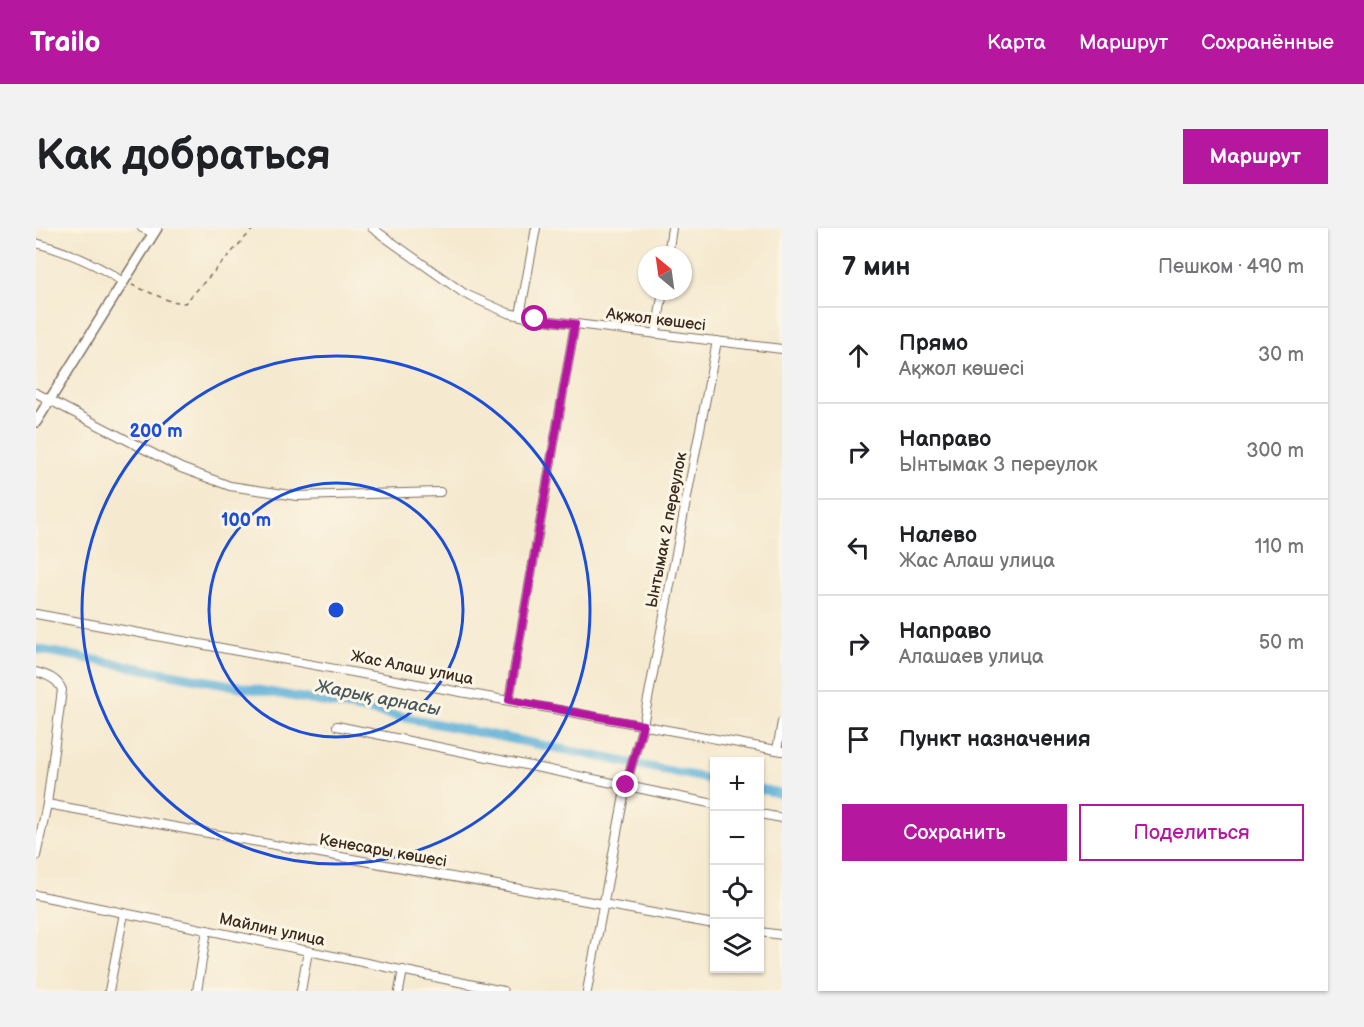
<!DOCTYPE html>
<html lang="ru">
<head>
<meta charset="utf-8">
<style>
	body { margin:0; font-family:"Balsamiq Sans",sans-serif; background:#f2f2f2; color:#202124 }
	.controls { position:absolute; right:18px; bottom:18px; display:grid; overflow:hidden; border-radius:0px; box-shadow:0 2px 4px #0004 }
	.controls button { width:54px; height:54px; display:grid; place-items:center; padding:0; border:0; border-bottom:2px solid #e0e0e0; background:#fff; color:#202124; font:30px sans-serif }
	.compass { position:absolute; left:602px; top:18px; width:54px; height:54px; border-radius:50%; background:#fff; box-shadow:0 2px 4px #0004; rotate:331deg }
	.stop { position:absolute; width:18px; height:18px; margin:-14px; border:4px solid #b5179e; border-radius:50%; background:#fff }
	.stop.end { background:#b5179e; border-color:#fff; box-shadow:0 2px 6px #0008 }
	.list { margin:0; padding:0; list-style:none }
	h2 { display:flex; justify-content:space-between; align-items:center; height:78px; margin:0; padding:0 24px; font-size:26px }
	h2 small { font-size:20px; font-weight:400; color:#757577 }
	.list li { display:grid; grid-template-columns:39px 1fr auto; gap:18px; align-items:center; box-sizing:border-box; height:96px; padding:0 24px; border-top:2px solid #e0e0e0 }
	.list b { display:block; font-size:22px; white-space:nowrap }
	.list p { margin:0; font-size:20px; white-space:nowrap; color:#757577 }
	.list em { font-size:20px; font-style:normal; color:#757577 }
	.actions { display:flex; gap:12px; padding:18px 24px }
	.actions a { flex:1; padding:14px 0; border:2px solid #b5179e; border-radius:0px; text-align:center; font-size:21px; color:#b5179e }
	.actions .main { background:#b5179e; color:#fff }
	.icon { flex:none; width:33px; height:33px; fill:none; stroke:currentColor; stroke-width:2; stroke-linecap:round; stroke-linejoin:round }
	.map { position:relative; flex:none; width:746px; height:763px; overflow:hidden; border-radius:0px }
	header { display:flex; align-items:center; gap:36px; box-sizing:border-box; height:84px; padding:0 30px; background:#b5179e; color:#fff }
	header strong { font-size:28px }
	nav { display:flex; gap:33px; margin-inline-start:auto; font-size:21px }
	.intro { display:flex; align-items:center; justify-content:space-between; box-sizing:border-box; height:144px; padding:0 36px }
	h1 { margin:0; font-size:42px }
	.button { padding:15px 27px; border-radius:0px; background:#b5179e; color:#fff; font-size:21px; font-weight:700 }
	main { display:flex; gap:36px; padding:0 36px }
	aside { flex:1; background:#fff; border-radius:0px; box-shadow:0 2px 4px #0004 }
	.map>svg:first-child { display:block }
</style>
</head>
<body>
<header>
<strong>Trailo</strong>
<nav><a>Карта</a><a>Маршрут</a><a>Сохранённые</a></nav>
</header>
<div class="intro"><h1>Как добраться</h1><a class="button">Маршрут</a></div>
<main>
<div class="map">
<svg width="746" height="763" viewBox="0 0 746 763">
	<rect width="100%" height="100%" fill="#fcf5e5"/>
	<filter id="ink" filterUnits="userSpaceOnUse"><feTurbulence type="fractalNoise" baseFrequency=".0167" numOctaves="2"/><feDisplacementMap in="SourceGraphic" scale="12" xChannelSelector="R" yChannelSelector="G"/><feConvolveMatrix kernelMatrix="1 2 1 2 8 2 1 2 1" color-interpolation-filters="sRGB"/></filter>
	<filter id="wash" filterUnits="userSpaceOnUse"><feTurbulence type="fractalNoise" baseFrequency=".008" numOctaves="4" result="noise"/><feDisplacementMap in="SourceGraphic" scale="24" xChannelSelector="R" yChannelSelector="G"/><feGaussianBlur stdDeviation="1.35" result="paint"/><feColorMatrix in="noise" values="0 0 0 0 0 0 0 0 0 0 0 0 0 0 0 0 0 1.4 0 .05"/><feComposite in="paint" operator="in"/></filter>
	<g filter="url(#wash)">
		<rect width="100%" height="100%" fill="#f5e9cf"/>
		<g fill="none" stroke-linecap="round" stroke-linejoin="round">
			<g stroke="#5cafd7" stroke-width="9">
				<polyline points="0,421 357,487 678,552"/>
				<polyline points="724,561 746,566"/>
			</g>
		</g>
	</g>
	<g filter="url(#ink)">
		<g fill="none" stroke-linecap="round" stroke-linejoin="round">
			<defs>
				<g id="minor">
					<polyline points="106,0 118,5"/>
					<polyline points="336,0 429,66 472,85 499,91 746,121"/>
					<path d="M0,15C32,24 60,35 87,54"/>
					<polyline points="632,27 636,0"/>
					<polyline points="484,87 500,0"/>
					<polyline points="620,106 627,63"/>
					<polyline points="0,165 145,240 194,258 261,268 404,264"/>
					<polyline points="0,386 746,523"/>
					<path d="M0,444C11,447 22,451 26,462L11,576L0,628"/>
					<polyline points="473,472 539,96"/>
					<polyline points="301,498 678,576"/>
					<polyline points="741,522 746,494"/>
					<polyline points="11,576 678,696"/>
					<polyline points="724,586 746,590"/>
					<polyline points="0,667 467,763"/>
					<polyline points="724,704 746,707"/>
					<polyline points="73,763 88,685"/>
					<polyline points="161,763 171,702"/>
					<polyline points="265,763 272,723"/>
					<polyline points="363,763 367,742"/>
					<polyline points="551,763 590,557 607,497 681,113"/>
				</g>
				<polyline id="tertiary" points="0,194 121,0"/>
			</defs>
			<use href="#minor" stroke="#7c6d5c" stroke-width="10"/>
			<use href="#tertiary" stroke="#7c6d5c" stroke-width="12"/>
			<polyline stroke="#7c6d5c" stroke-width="1.5" stroke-dasharray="4.5 4.5" stroke-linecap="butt" points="96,57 134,73 149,75 218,0"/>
			<use href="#minor" stroke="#fff" stroke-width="8"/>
			<use href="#tertiary" stroke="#fff" stroke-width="9"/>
		</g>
	</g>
	<g fill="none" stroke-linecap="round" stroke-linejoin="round" filter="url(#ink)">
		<polyline stroke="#b5179e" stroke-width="8" points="499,91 539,96 473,472 607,497 590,557"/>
	</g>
	<g fill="none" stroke="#1d4ed8" stroke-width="3">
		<circle cx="300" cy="382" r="127"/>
		<circle cx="300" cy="382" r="254"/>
	</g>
	<g text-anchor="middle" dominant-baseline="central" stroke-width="6" stroke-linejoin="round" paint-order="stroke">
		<g font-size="16" fill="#3b2a1e" stroke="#fcf5e5">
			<text transform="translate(620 92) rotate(7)">Ақжол көшесі</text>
			<text transform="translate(631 302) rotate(-79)">Ынтымак 2 переулок</text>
			<text transform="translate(376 440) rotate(11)">Жас Алаш улица</text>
			<text transform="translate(347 623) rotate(10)">Кенесары көшесі</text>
			<text transform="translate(236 702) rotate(12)">Майлин улица</text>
		</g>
		<g font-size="18" font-style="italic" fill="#47595f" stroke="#fcf5e5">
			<text transform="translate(342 470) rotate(11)">Жарық арнасы</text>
		</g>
	</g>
	<circle cx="300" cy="382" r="9" fill="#1d4ed8" stroke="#fcf5e5" stroke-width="3"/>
	<g font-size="18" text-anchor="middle" font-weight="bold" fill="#1d4ed8" stroke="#fcf5e5" stroke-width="6" stroke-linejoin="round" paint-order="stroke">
		<text x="120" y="209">200 m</text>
		<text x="210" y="298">100 m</text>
	</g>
</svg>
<div class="controls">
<button>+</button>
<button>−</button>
<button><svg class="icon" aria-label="locate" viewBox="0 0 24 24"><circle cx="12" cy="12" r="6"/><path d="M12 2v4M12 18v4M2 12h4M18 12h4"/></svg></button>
<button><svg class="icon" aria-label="layers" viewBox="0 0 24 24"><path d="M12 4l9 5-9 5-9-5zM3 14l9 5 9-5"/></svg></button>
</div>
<svg class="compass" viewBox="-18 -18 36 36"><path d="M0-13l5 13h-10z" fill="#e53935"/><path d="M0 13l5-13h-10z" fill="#757577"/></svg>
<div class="stop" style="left:499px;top:91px"></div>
<div class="stop end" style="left:590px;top:557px"></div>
</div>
<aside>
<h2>7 мин<small>Пешком · 490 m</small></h2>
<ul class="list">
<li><svg class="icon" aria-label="ahead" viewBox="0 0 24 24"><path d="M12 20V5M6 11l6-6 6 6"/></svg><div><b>Прямо</b><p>Ақжол көшесі</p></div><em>30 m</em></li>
<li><svg class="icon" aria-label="right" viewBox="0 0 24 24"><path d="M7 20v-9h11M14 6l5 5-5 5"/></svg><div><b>Направо</b><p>Ынтымак 3 переулок</p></div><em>300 m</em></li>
<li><svg class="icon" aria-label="left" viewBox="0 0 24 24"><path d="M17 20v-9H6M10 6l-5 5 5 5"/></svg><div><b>Налево</b><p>Жас Алаш улица</p></div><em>110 m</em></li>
<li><svg class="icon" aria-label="right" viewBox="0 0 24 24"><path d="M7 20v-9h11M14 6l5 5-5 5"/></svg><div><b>Направо</b><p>Алашаев улица</p></div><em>50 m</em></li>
<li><svg class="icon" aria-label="arrive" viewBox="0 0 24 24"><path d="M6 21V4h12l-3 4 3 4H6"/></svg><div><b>Пункт назначения</b></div></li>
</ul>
<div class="actions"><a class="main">Сохранить</a><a>Поделиться</a></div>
</aside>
</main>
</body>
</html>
